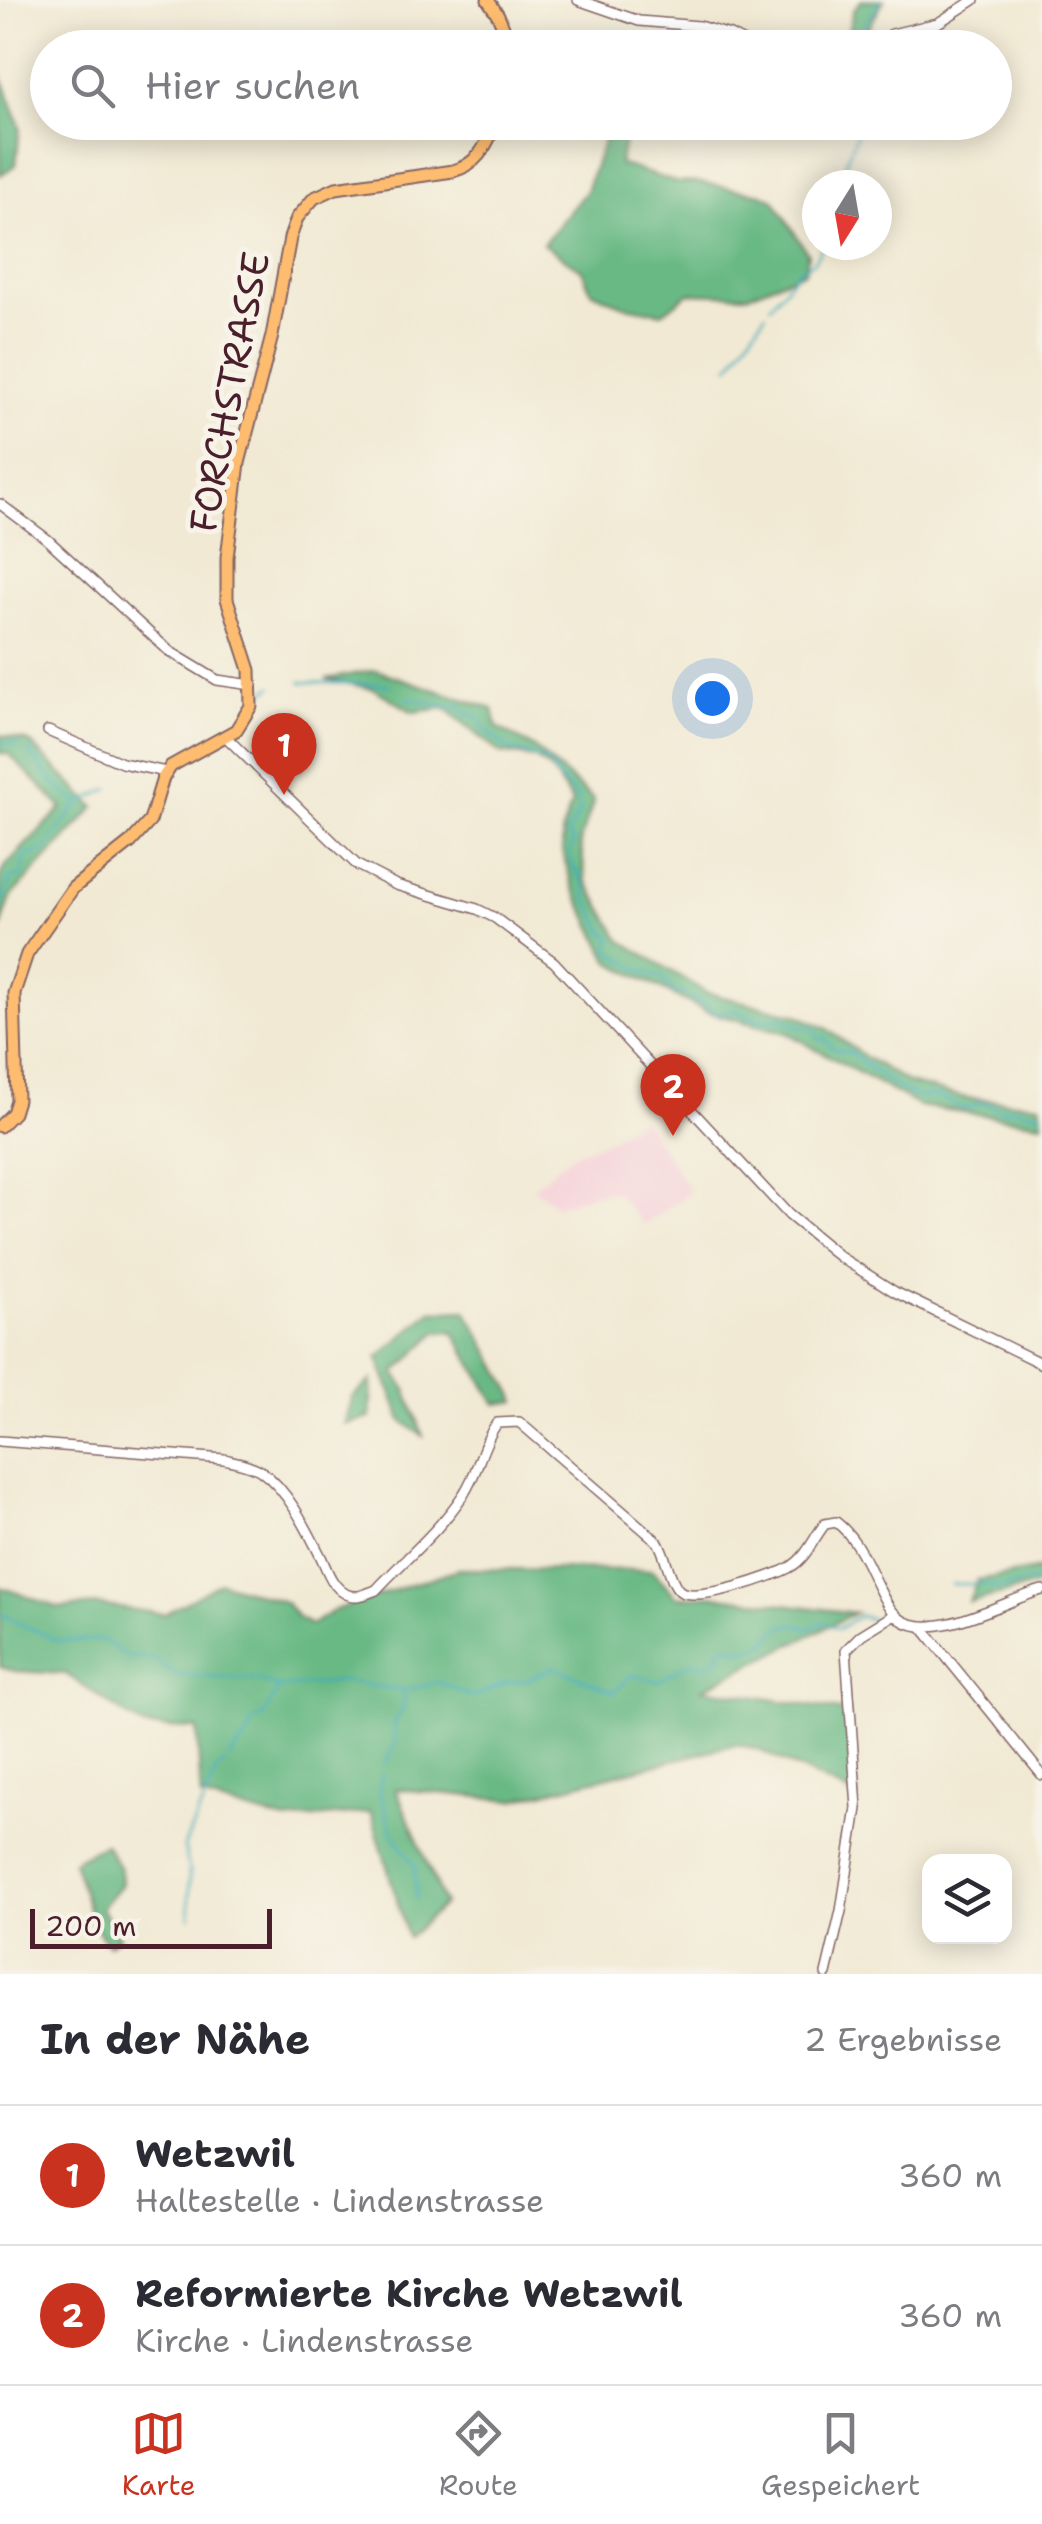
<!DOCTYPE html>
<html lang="de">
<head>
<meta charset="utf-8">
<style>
	body { margin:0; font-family:"Shantell Sans",sans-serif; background:#f2f2f3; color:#2b2b33 }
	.controls { position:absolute; right:30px; bottom:30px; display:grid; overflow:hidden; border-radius:20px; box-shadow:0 5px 25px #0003 }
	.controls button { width:90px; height:90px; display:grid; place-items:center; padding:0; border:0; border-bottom:2px solid #e1e1e2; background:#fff; color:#2b2b33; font:50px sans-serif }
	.compass { position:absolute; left:802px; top:170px; width:90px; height:90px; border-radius:50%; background:#fff; box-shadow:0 5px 25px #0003; rotate:191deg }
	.scale { position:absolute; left:30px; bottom:25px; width:242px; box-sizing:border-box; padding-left:10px; border:5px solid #4a1f2b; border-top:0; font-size:28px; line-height:35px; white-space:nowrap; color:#4a1f2b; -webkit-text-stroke:8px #f7f3e8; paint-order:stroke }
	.you { position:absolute; left:712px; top:698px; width:35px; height:35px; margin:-25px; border:8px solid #fff; border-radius:50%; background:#1a73e8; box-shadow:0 0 0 15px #1a73e833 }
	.badge { display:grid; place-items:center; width:65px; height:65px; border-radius:50%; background:#c8321e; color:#fff; font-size:32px; font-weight:700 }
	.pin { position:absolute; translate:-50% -82px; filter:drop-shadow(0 2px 5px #0008) }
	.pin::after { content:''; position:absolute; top:52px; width:35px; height:30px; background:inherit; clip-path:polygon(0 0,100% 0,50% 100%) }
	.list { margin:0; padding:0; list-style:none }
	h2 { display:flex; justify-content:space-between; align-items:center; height:130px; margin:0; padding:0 40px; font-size:42px }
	h2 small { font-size:32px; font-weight:400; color:#7c7c81 }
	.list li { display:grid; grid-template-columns:65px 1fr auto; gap:30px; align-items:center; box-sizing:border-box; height:140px; padding:0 40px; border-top:2px solid #e1e1e2 }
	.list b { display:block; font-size:38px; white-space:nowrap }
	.list p { margin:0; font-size:32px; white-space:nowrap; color:#7c7c81 }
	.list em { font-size:32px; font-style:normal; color:#7c7c81 }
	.icon { flex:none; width:55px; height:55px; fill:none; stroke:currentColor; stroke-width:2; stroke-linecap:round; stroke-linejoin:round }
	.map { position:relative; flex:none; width:1042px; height:1974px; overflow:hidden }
	.search { position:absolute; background:#fff; box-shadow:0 5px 25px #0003; left:30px; right:30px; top:30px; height:110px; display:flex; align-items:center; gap:25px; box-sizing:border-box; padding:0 35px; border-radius:55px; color:#7c7c81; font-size:38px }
	.sheet { height:410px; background:#fff }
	nav { display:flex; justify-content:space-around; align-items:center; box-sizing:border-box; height:140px; border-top:2px solid #e1e1e2; background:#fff; font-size:28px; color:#7c7c81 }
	nav a { display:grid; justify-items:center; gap:5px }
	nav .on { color:#c8321e }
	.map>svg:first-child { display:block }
</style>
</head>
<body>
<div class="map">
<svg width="1042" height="1974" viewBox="0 0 1042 1974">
	<rect width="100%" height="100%" fill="#f7f3e8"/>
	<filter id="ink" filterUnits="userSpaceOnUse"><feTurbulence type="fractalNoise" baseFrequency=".01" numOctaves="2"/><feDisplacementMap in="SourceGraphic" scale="20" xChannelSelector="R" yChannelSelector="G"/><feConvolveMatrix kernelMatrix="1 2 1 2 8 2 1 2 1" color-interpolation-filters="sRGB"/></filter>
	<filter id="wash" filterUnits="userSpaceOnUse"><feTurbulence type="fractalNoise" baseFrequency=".0048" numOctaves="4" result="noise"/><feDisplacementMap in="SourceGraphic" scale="40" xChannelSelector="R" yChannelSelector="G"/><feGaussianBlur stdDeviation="2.25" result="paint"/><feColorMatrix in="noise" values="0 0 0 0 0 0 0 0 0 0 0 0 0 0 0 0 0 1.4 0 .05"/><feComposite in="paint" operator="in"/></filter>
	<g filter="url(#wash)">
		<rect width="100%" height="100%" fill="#f1e9d3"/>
		<polygon fill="#f6cfd8" points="643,1119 689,1190 683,1198 643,1225 616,1192 593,1194 557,1206 533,1188 571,1155 602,1143"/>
		<g fill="#69b984" stroke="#5a6c58" stroke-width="2.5">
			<polygon points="862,0 884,0 858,47 845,47 853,10"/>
			<polygon points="0,72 20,127 16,165 0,175"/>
			<polygon points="629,122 619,164 675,182 702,183 762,194 774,200 808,254 805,271 748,295 689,293 662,313 622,305 591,291 582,270 543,244 586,191 610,123"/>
			<polygon points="376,670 493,709 497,727 533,747 594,800 580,841 586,880 621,940 707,993 797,1015 826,1028 865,1057 909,1083 966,1098 1040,1104 1042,1123 919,1106 787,1033 707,1012 610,962 573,887 563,854 562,831 572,802 552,771 535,758 500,753 445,708 413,712 374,689 326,679"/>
			<polygon points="0,735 29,742 95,807 11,897 0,930 0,876 7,864 62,808 9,754 0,753"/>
			<polygon points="466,1310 517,1401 496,1404 453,1331 437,1332 395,1373 406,1389 423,1436 402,1421 378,1358 431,1311"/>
			<polygon points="372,1380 370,1418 345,1424 353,1397"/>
			<polygon points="458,1569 652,1570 677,1597 711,1595 855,1613 703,1688 848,1712 857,1797 759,1750 737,1744 514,1800 396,1789 444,1904 408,1938 371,1812 286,1821 201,1798 197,1729 144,1727 66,1674 15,1671 0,1667 0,1587 60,1608 98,1605 165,1614 220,1582 285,1602 298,1618 311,1625 335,1610"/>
			<polygon points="1042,1569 1042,1584 969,1602 977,1580"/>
			<polygon points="105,1844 120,1869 121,1884 101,1908 119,1937 108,1945 93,1923 73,1861"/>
		</g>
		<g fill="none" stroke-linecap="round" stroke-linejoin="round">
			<g stroke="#3dacbb" stroke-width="2.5">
				<path d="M854,48C861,23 872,20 881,0"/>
				<polyline points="843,185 843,170 861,122"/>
				<polyline points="770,306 800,269 814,261 823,245"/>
				<polyline points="729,367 766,313"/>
				<polyline points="301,682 390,685"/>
				<polyline points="258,697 273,686"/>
				<path d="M407,698L450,707L459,706L469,715L476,716L486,730L508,749L547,761L557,777L577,797L580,812L567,833L574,843L569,853L575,870L581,875L580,878L587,887L585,895L604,931L612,938L609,949C619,959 649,977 662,977L673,992L683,993L716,1013L734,1010L762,1021L780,1018L801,1027H812L819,1040L825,1037C830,1048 835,1052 848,1051C869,1066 891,1087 915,1096C924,1099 930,1094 939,1097C960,1104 959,1115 982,1102L1005,1111L1009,1107L1042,1114"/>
				<polyline points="0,743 18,744"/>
				<polyline points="29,751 56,785 79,803"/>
				<polyline points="0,909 10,878 22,876 25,856 45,850 79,803 109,789"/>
				<polyline points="952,1584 981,1584 1002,1588 1042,1579"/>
				<polyline points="0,1614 58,1641 103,1640 128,1657 152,1658 177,1675 258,1680 279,1688 343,1681 404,1691 437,1682 474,1697 506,1682 527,1680 554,1667 614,1692 631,1675 659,1681 691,1662 706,1665 719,1658 720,1647 730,1645 739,1650 765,1644 780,1627 798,1624 807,1629 824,1622 838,1629 859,1616 872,1619"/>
				<polyline points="230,1758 250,1732 253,1721 263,1717 279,1688"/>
				<polyline points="384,1765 396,1742 393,1723 404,1708 404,1693"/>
				<polyline points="382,1773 379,1790 393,1834 415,1866 416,1899"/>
				<polyline points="190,1917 189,1870 184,1847 217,1770 225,1763"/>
			</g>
		</g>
	</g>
	<g filter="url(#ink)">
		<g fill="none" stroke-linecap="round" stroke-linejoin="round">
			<defs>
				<g id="minor">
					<polyline points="578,0 639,21 699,26 730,35 755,48"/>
					<polyline points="875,48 892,34 938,23 974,0"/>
					<polyline points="0,504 47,539 169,651 217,680 252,685"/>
					<polyline points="48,731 122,763 166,772"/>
					<polyline points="226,737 357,865 396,885 477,909 495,918 554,962 789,1215 840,1257 895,1292 1042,1364"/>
					<path d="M0,1441L224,1459C237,1462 250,1464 261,1471C287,1489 306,1527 320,1555C327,1569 331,1586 346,1594C356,1599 366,1594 376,1590C404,1560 441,1529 463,1495C479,1472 481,1445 497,1423L519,1422L658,1542C666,1555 670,1583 680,1591C695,1603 775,1577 792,1566C807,1557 814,1537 825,1524L836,1522C857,1538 866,1563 878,1587C884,1599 890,1611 900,1619C934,1643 1006,1600 1042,1590"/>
					<polyline points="922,1627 1042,1775"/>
					<polyline points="826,1974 841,1911 857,1808 846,1650 861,1635 895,1614"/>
				</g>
				<g id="major">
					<polyline points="488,0 498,15 512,48"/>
					<path d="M0,1126L13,1113L17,1100L14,993L27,954L73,888L131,842L150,821L163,778L171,766L236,730L251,706L250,670L227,599V557L239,463L272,336L290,238L297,218L314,198L336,188L453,171C479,164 486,145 497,122"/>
				</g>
			</defs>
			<use href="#minor" stroke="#846666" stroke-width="12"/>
			<use href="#major" stroke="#846666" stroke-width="15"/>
			<use href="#minor" stroke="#fff" stroke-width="9"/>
			<use href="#major" stroke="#febc70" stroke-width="11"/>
		</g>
	</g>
	<g text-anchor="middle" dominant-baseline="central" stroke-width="10" stroke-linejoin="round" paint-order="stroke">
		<g font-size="38" fill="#4a1f2b" stroke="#f7f3e8">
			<text transform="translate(229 392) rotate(-79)">FORCHSTRASSE</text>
		</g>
	</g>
</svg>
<div class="controls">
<button><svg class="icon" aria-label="layers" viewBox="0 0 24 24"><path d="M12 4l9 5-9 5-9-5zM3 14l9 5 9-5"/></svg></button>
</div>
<svg class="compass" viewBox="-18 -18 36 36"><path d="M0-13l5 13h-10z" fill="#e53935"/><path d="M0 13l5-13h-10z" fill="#7c7c81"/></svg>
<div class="scale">200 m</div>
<div class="you"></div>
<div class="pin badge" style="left:284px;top:795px">1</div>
<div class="pin badge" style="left:673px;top:1136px">2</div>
<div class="search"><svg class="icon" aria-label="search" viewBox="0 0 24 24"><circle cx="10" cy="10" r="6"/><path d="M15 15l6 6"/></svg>Hier suchen</div>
</div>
<section class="sheet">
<h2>In der Nähe<small>2 Ergebnisse</small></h2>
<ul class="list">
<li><span class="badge">1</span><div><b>Wetzwil</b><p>Haltestelle · Lindenstrasse</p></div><em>360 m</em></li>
<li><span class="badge">2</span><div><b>Reformierte Kirche Wetzwil</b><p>Kirche · Lindenstrasse</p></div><em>360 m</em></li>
</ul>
</section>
<nav>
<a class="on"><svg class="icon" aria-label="map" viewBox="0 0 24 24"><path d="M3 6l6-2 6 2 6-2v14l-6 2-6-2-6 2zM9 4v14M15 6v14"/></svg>Karte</a>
<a><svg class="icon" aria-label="directions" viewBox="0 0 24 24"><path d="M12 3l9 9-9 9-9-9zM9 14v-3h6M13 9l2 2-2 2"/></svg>Route</a>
<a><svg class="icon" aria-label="saved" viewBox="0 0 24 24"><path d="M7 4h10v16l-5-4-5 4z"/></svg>Gespeichert</a>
</nav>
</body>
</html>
